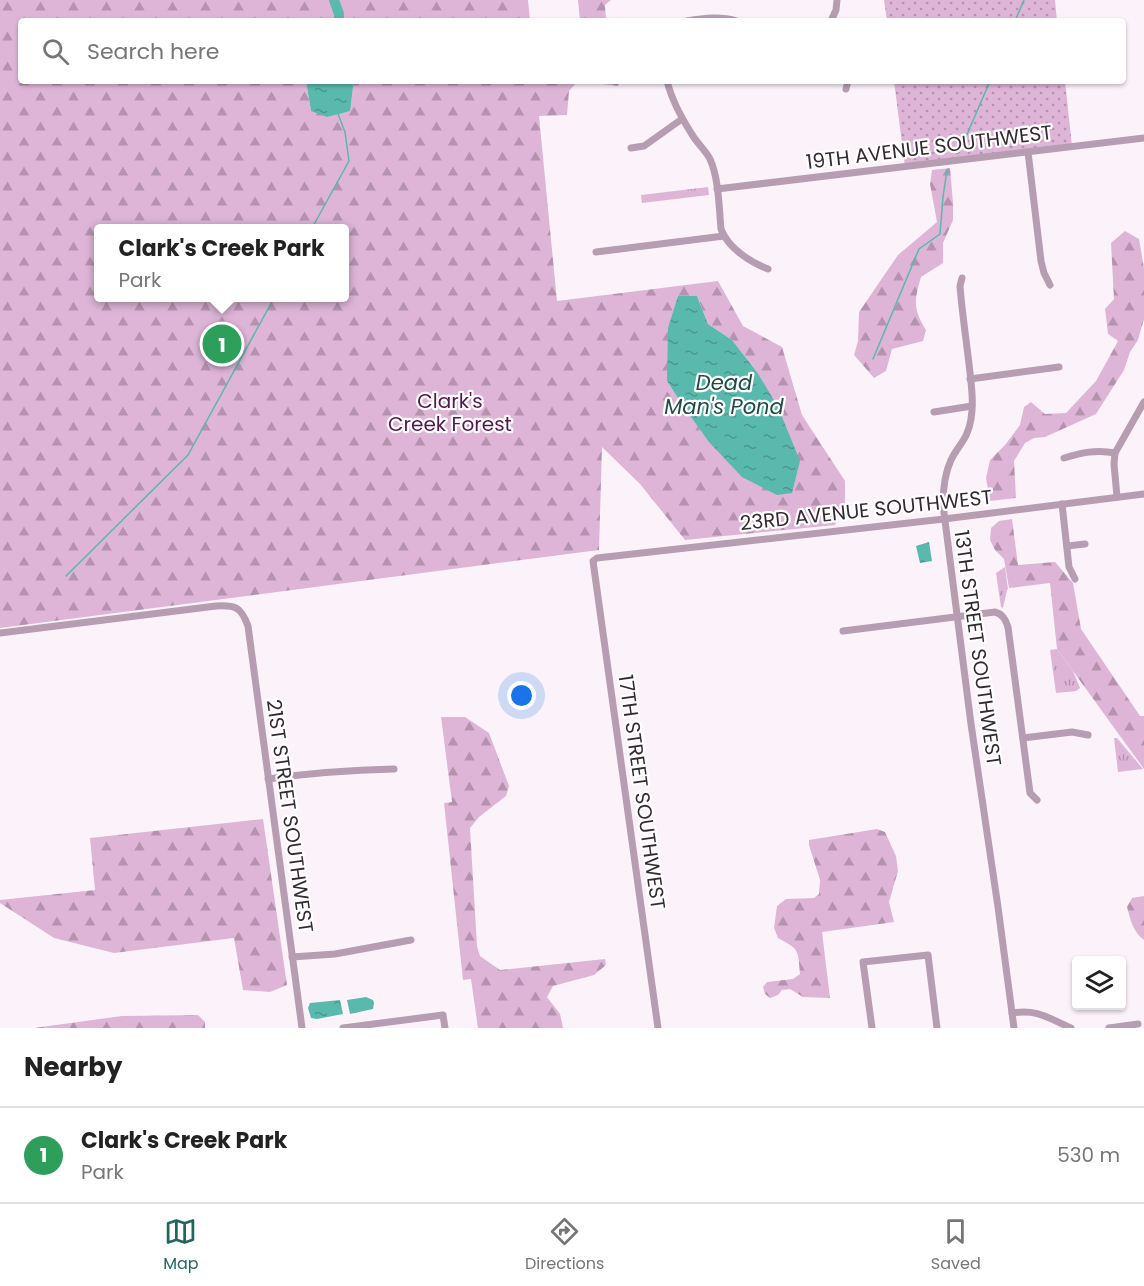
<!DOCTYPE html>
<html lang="en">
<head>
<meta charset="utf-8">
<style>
	body { margin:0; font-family:Poppins,sans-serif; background:#f2f2f2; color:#222 }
	.controls { position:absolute; right:18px; bottom:18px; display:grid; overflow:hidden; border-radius:6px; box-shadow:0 2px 4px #0004 }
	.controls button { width:54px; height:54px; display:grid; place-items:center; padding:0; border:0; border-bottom:2px solid #e0e0e0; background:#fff; color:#222; font:30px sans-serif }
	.you { position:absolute; left:522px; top:696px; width:21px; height:21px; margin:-15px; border:4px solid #fff; border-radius:50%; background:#1a73e8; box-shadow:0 0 0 9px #1a73e833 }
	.badge { display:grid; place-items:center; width:39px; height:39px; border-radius:50%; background:#1f6860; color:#fff; font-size:20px; font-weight:700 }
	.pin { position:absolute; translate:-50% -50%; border:3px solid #fff; box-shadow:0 2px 6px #0006 }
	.popup { position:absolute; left:94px; top:224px; width:255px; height:78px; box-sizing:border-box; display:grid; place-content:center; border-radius:6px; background:#fff; filter:drop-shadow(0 2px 4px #0005); font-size:20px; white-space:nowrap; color:#767676 }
	.popup b { font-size:22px; color:#222 }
	.popup::after { content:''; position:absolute; left:50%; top:100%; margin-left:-12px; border:12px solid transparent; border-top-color:#fff }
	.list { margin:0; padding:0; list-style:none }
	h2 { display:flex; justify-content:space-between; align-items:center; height:78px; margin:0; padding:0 24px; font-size:26px }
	h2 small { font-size:20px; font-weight:400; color:#767676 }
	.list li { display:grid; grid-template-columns:39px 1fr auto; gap:18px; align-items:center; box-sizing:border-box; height:96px; padding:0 24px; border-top:2px solid #e0e0e0 }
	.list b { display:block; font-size:22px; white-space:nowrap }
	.list p { margin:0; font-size:20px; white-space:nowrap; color:#767676 }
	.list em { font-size:20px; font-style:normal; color:#767676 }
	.icon { flex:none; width:33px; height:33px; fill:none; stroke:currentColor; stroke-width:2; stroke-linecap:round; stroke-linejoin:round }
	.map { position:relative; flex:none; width:1144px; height:1028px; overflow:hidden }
	.search { position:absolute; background:#fff; box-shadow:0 2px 4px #0004; left:18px; right:18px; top:18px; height:66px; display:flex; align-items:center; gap:15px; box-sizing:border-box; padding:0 21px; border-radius:6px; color:#767676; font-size:22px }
	.sheet { height:174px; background:#fff }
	nav { display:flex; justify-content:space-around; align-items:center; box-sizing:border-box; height:84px; border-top:2px solid #e0e0e0; background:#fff; font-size:16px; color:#767676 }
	nav a { display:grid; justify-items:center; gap:3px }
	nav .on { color:#1f6860 }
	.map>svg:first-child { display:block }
</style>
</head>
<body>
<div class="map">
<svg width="1144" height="1028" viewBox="0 0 1144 1028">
	<defs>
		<pattern id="grass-tufts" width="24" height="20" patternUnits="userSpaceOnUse" patternTransform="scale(1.5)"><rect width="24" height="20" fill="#deb5d7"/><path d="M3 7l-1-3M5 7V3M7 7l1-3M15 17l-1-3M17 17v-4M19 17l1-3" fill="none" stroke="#b593af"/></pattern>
		<pattern id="forest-firs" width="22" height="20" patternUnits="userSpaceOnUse" patternTransform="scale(1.5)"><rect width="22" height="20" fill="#deb5d7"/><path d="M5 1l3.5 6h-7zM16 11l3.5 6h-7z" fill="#b593af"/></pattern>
		<pattern id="garden-dots" width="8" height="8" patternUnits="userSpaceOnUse" patternTransform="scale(1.5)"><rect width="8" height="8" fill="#deb5d7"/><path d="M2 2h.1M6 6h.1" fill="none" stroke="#b593af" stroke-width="1.8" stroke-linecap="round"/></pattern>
		<pattern id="water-ripples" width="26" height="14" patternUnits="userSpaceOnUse" patternTransform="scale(1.5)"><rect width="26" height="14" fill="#59b9ac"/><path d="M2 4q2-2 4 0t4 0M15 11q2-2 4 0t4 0" fill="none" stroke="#4a978d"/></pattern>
	</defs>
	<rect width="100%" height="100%" fill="#fcf3fa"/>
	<g fill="url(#grass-tufts)">
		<polygon points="708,187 709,195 642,203 641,195"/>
		<polygon points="1005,567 1008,589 1007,590 1003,608 1001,607 996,573"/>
		<polygon points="1057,649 1073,671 1080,688 1076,691 1056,693 1050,650"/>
		<polygon points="1114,738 1117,738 1143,769 1118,772"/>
	</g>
	<g fill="url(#forest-firs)" fill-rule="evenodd">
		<path d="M0,0H528L530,21H21V81H306L311,111L353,86L352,81H620L618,86L578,81L569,91L567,115L539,116L557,301L718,281L743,326L782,347L802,415L845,481V503L835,525L685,540L640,484L602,447L599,550L0,628ZM99,228H345V298H99ZM697,296L708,324L732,340L757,372L708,441L683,406L667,381Z"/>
		<polygon points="578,0 611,0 605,5 606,21 580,21"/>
		<path d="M950,168L953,203V220L943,243V263L921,277C914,301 913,309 926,330L923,341L892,349L886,371L874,378L854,355L858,341L859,312L898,255L937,222L930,184L932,170Z"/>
		<polygon points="1125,231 1139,239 1144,268 1144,319 1138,340 1130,352 1124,370 1096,414 1045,437 1034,438 1025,443 1014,461 1016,498 990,501 986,478 990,460 1005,445 1020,425 1024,407 1031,402 1045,414 1066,413 1096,381 1118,341 1108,334 1105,309 1114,299 1111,243"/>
		<polygon points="1012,519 1018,565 1055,562 1073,583 1081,629 1140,716 1144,716 1144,769 1057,649 1050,583 1009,588 1004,559 995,550 990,540 991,528 999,521"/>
		<polygon points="441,717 465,717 489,733 509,786 506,796 479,817 470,828 477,946 480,956 500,970 605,959 606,965 594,975 553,986 547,997 560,1014 563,1028 478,1028 471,979 463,980 444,803 452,802"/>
		<polygon points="263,819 287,985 270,992 243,990 234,938 114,953 54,938 0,903 0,900 95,890 90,838"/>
		<path d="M877,829L885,832L896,856L898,871L889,902L894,922L822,932L830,998L803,997L790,989L782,990L778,995L770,998L765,994L763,987L767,982L793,979L800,974C798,950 800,950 778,938L774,928L777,906L786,899L814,898L819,894L820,880L809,845V840Z"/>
		<path d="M1144,896V940C1133,932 1130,919 1127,907L1132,898Z"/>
		<polygon points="198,1015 205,1022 205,1028 34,1028 122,1016"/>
	</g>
	<g fill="url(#garden-dots)">
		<polygon points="884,0 1055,0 1057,21 887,21"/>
		<polygon points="894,81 1065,81 1072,146 905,167"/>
	</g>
	<g fill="url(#water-ripples)">
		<polygon points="306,81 352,81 353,86 350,111 327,117 311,111"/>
		<polygon points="678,296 697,296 708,324 732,340 757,372 778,407 800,461 792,493 777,495 742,477 708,441 683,406 667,381 668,328"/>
		<polygon points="929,542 932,561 920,563 916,546"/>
		<polygon points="366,997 373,1000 374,1003 373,1009 350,1014 347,1000"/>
		<polygon points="340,1000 343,1014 317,1019 311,1018 308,1008 310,1003"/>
	</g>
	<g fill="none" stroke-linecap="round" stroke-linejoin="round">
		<g stroke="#59b9ac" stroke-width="1.5">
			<polyline points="1015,21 1024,0"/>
			<polyline points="959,153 990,81"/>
			<polyline points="312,228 349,161 345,132 338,114"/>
			<polyline points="873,359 919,249 940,234 943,197 947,170"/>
			<polyline points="66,576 188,455 274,298"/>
		</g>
		<polyline stroke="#59b9ac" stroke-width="10" points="334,0 339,14 339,21"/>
		<g stroke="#b69db2" stroke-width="7">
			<path d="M687,21C704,18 721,16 737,21"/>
			<polyline points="831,21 836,10 837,0"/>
			<path d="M667,81C672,101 682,119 693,136C698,144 706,151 710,159C719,179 719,208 721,229C728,248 750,262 768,269"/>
			<polyline points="846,89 848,81"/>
			<polyline points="631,148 644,146 682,119"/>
			<polyline points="1028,152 1041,261 1044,273 1050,285"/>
			<polyline points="717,189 1144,138"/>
			<polyline points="596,252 724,236"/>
			<path d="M962,278L960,286C962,312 966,338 969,364C971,382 974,401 971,419C968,439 959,444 951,460C944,475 943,490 943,505L971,724L998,907L1014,1028"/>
			<polyline points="970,379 1059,367"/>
			<polyline points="934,412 972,406"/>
			<path d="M1064,458C1081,453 1096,449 1115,453"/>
			<polyline points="1117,497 1114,464 1115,453 1144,402"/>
			<polyline points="1062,504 1069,567 1075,579"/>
			<polyline points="1067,546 1085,544"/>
			<path d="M843,631L995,612C1003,614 1006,620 1008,627L1030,793L1037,800"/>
			<path d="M0,633L216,606C236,605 241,607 248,626L302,1028"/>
			<polyline points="1023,738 1072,732 1088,735"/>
			<path d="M268,779C310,773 352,770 394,769"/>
			<polyline points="292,957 335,954 411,940"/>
			<path d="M1012,1013C1038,1009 1048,1018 1071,1028"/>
			<polyline points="343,1028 443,1015 445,1028"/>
			<polyline points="658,1028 593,561 597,558 944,519 1144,494"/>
			<polyline points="872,1028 863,962 928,955 937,1028"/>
			<polyline points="1109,1028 1138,1024"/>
		</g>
	</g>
	<g text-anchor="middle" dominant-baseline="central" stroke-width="4.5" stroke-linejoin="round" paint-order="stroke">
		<g font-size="20" fill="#332a31" stroke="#fff">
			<text transform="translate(929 147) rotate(-7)">19TH AVENUE SOUTHWEST</text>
			<text transform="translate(866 510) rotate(-6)">23RD AVENUE SOUTHWEST</text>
			<text transform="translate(978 648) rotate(82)">13TH STREET SOUTHWEST</text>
			<text transform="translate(642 792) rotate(82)">17TH STREET SOUTHWEST</text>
			<text transform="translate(290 816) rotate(82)">21ST STREET SOUTHWEST</text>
		</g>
		<g font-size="20" fill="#551350" stroke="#fff">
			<text x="450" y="401">Clark's<tspan x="450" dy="23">Creek Forest</tspan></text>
		</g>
		<g font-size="21" font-style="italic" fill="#1f4b45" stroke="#fff">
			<text x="724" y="382">Dead<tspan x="724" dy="24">Man's Pond</tspan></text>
		</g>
	</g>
</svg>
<div class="controls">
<button><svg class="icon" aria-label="layers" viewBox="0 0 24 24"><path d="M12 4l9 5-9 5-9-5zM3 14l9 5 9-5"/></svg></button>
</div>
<div class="you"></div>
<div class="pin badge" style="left:222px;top:344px;background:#2e9e5b">1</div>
<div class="popup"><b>Clark's Creek Park</b>Park</div>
<div class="search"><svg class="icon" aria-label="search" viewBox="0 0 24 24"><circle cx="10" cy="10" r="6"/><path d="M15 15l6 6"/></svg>Search here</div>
</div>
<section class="sheet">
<h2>Nearby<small></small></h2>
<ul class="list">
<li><span class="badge" style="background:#2e9e5b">1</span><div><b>Clark's Creek Park</b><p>Park</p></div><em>530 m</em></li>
</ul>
</section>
<nav>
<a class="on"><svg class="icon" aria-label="map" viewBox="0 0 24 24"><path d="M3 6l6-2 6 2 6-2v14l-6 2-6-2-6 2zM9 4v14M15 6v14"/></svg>Map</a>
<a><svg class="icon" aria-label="directions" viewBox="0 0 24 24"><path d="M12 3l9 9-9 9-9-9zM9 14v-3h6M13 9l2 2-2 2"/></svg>Directions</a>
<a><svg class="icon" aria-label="saved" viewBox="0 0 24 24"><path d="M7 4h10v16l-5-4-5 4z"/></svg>Saved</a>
</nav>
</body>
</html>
